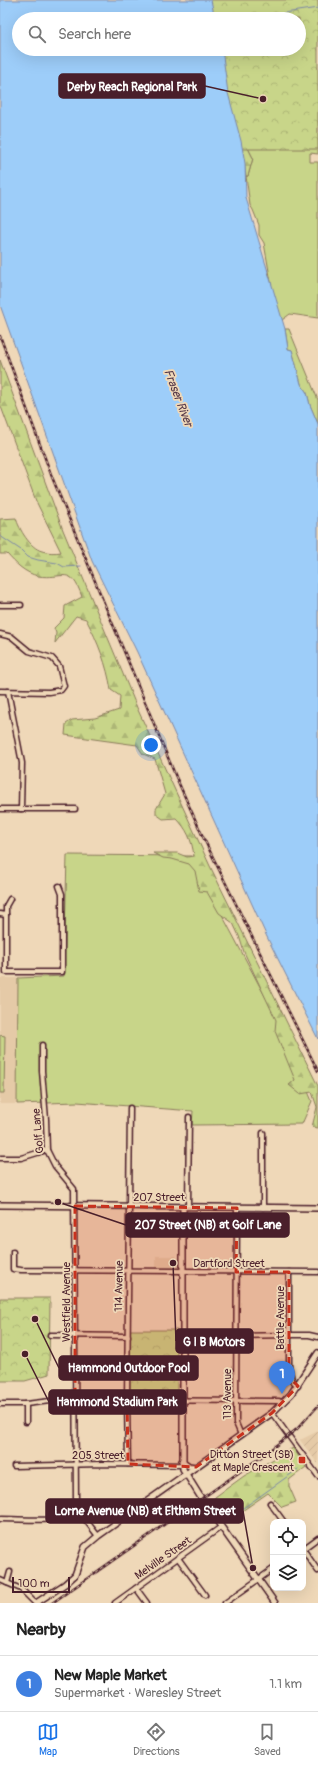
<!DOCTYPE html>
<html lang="en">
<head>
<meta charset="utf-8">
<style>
	body { margin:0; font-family:Pangolin,sans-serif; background:#f2f2f2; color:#222 }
	.controls { position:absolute; right:12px; bottom:12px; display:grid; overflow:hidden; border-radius:8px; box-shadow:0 4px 16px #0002 }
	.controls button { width:36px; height:36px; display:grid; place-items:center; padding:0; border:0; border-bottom:1px solid #e0e0e0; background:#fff; color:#222; font:20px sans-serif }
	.scale { position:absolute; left:12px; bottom:10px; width:58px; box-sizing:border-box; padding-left:4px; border:2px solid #4a1f2b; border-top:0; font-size:11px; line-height:14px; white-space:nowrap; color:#4a1f2b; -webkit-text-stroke:3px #efd8b8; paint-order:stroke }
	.you { position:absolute; left:151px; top:745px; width:14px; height:14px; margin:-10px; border:3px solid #fff; border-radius:50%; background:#1a73e8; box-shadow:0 0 0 6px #1a73e833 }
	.badge { display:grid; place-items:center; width:26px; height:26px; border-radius:50%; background:#1a73e8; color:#fff; font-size:13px; font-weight:700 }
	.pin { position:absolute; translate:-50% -33px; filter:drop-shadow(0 1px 2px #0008) }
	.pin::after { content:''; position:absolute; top:21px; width:14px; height:12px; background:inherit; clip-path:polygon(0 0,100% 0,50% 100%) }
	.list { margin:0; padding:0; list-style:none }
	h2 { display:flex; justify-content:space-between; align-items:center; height:52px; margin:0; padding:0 16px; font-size:17px }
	h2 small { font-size:13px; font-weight:400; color:#767676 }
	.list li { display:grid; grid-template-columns:26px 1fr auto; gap:12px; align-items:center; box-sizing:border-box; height:56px; padding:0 16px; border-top:1px solid #e0e0e0 }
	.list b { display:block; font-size:15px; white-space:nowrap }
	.list p { margin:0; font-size:13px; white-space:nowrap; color:#767676 }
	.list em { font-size:13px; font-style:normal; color:#767676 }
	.icon { flex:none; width:22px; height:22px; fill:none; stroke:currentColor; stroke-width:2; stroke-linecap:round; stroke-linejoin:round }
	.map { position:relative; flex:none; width:318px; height:1603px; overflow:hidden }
	.search { position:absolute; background:#fff; box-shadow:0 4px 16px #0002; left:12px; right:12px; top:12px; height:44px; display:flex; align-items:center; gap:10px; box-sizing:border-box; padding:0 14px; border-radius:22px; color:#767676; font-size:15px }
	.sheet { height:108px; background:#fff }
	nav { display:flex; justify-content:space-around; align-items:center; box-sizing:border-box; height:56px; border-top:1px solid #e0e0e0; background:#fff; font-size:11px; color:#767676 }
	nav a { display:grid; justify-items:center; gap:2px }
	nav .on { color:#1a73e8 }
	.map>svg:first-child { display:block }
</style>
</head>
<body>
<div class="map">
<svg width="318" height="1603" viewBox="0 0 318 1603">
	<defs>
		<pattern id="industrial-furrows" width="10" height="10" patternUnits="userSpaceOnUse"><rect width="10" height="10" fill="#e5caa7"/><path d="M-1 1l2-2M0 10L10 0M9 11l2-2" fill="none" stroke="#c6ad90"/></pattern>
		<pattern id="forest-firs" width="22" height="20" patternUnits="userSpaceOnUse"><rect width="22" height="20" fill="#c8d589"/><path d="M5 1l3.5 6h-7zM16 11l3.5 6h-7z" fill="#adb676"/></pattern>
		<pattern id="park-crowns" width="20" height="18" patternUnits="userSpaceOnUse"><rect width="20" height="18" fill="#c8d589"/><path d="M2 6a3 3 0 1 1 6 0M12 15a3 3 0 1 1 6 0" fill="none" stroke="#adb676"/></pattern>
	</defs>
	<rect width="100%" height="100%" fill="#efd8b8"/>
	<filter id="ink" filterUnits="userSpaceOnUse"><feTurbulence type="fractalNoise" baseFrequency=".025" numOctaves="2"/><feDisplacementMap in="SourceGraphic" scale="8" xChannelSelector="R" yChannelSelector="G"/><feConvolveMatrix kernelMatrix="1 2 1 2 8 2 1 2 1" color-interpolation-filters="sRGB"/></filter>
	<g filter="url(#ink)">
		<g fill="#e5caa7">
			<polygon points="0,978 18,978 17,1104 0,1104"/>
			<rect x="156" y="1256" width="20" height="12"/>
		</g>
		<polygon fill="url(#industrial-furrows)" points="318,1431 318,1464 300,1440"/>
		<g fill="#c8d589" stroke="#897a5a">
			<polygon points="318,110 318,154 310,153 310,162 318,162 318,318 290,314 282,320 274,299 264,243 259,235 259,225 253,210 250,205 246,176 248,176 253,158 247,146"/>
			<polygon points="285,329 289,329 318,400 318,424 310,405 307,393 301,384 292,350 288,349"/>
			<polygon points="67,855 191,856 277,1019 312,1101 302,1124 192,1125 193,1111 77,1102 17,1104 18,978 64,976"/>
			<polygon points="0,1035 5,1036 4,1093 0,1093"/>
		</g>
		<g fill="url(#forest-firs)" stroke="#897a5a">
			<polygon points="241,141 247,146 253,158 248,176 246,176"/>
			<path d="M0,360L63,530L138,710L210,866L318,1086V1128L312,1127L317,1107L312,1092L300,1094L289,1085L295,1080L275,1031L276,1020L244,952L239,936L233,923L219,913L207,892L199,891L195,871L189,864L172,859L163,858L153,853H177L187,857L194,856C192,840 187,829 176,818L163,819L156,814V809L165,794L155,759L143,754L137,745L65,735L66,724L72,720L95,718L119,710L120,696L111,690C107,665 98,642 86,619L76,616L55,643L56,633L54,628L64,618L65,606L82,597C71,564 63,580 38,576C25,573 16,564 7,554H0V519L16,518C19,529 30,548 42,551C48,553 56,553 61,552L36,501L0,404Z"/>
			<polygon points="293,1448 306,1467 289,1480 289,1486 296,1502 282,1507 268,1493 232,1518 219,1500 214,1501 215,1497 244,1476"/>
		</g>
		<g fill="url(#park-crowns)" stroke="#897a5a">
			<polygon points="190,0 318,0 318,149 214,149 201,49 299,49 299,19 193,19"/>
			<polygon points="0,1298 50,1298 49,1374 25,1381 0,1381"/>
			<rect x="129" y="1330" width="48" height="67"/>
		</g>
		<polygon fill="#9dcdf9" stroke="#7c87a7" points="0,0 211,0 215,19 19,19 19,49 222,49 228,93 241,141 245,163 246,198 285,329 288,349 292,350 301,384 307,393 310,405 318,424 318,1039 267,937 137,652 92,561 0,305"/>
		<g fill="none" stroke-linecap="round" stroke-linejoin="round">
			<g stroke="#7c87a7" stroke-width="1">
				<polyline points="244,19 318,8"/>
				<polyline points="0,536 21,550 28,557 38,560 57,563 64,567 81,566"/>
				<polyline points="225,1521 298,1469"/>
			</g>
			<defs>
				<g id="minor">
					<polyline points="0,605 21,605"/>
					<polyline points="0,634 12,637 29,651 52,658 59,666 64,686 61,690 49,692 0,691"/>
					<polyline points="8,691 22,763 21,809"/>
					<polyline points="0,809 75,809"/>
					<polyline points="10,899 6,906 6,972 62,972 62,894 59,886"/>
					<polyline points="0,914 6,915"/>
					<polyline points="42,1045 42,1071 46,1119 47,1150 55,1166 74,1189 76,1500 81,1514 98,1536"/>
					<polyline points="0,1158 21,1158 47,1150"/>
					<polyline points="188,1207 189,1117"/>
					<polyline points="237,1208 236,1423 241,1435"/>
					<polyline points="263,1208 263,1133"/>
					<polyline points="13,1252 13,1269 21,1270 318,1272"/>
					<polyline points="289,1272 289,1367 292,1380 298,1386"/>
					<polyline points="50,1335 128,1336"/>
					<polyline points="183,1337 289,1335 309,1335 318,1337"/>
					<polyline points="0,1404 26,1404 50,1401 103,1400 279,1401"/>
					<polyline points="272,1413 318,1476"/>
					<polyline points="26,1422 26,1404"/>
					<polyline points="128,1464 127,1400 130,1108"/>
					<polyline points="14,1466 102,1464 182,1465"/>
					<polyline points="270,1503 284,1522"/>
					<path d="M0,1519C26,1519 56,1523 81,1514"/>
					<polyline points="318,1538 303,1549 318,1571"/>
					<polyline points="178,1558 205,1595"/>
					<polyline points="0,1580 21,1589 35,1603"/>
					<polyline points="7,1583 10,1572"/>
					<polyline points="136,1588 147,1603"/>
					<polyline points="115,1603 221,1527"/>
					<polyline points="225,1603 273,1569"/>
				</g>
				<g id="tertiary">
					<polyline points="0,1205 318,1208"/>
					<polyline points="183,1207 183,1469 203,1501 275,1603"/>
					<polyline points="182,1461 189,1466 196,1467"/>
					<polyline points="36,1603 65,1584 75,1575 85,1547 98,1536 272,1413 291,1394 318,1353"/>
				</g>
			</defs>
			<use href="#minor" stroke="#4a1f2b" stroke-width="7"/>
			<use href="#tertiary" stroke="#4a1f2b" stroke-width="8"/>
			<use href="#minor" stroke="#efd8b8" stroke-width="4"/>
			<use href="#tertiary" stroke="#efd8b8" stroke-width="5"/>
			<defs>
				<g id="rail">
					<polyline points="0,336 52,477 176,777 204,839 318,1071"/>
					<polyline points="52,1603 261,1457 297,1429 318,1406"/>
				</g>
			</defs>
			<use href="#rail" stroke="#4a1f2b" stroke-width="2.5"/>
			<use href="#rail" stroke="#efd8b8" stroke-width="1" stroke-dasharray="3" stroke-linecap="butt"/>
		</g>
	</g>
	<path fill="#c8321e" fill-opacity="0.2" stroke="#c8321e" stroke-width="3" stroke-dasharray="8 5" stroke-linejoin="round" d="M75,1206L237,1208L236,1272H289V1367L292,1380L298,1386L272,1413L196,1467L128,1464L127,1400H75Z"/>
	<rect fill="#c8321e" stroke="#efd8b8" stroke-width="1.5" x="298" y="1456" width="8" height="8" rx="2"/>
	<g text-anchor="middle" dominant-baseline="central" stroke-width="3.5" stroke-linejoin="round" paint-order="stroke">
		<g font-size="11" fill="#4a1f2b" stroke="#efd8b8">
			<text transform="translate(38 1131) rotate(-95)">Golf Lane</text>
			<text x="159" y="1197">207 Street</text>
			<text x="229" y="1263">Dartford Street</text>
			<text transform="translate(119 1286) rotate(-89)">114 Avenue</text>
			<text transform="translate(66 1302) rotate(-90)">Westfield Avenue</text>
			<text transform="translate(280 1318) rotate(-90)">Battle Avenue</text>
			<text transform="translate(227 1394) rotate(-90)">113 Avenue</text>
			<text x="98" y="1455">205 Street</text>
			<text transform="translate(163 1558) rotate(-35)">Melville Street</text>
		</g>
		<g font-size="11" fill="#4a1f2b" stroke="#efd8b8" text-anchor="end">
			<text x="294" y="1454">Ditton Street (SB)<tspan x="294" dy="13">at Maple Crescent</tspan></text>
		</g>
		<g font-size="12" font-style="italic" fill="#56394a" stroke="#efd8b8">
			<text transform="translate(178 398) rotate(69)">Fraser River</text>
		</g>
	</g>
	<path fill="none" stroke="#4a1f2b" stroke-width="1.5" d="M263 99L205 86M58 1202L126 1225M173 1263L176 1341M35 1319L59 1368M25 1354L49 1402M253 1568L243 1511"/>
	<g fill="#4a1f2b" stroke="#efd8b8" stroke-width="1.5">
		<circle cx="263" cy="99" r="4"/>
		<circle cx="58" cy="1202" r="4"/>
		<circle cx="173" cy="1263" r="4"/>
		<circle cx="35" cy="1319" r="4"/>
		<circle cx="25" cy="1354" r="4"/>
		<circle cx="253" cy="1568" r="4"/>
	</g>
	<g fill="#4a1f2b" stroke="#4a1f2b" stroke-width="1.5">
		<rect x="59" y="74" width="146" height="24" rx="4"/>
		<rect x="126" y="1213" width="163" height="24" rx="4"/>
		<rect x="176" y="1329" width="77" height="24" rx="4"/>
		<rect x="59" y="1356" width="139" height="24" rx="4"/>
		<rect x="49" y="1390" width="137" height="24" rx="4"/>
		<rect x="46" y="1499" width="197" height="24" rx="4"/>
	</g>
	<g font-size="12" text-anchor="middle" font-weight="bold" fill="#fff">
		<text x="132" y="91">Derby Reach Regional Park</text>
		<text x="208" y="1229">207 Street (NB) at Golf Lane</text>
		<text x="214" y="1346">G I B Motors</text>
		<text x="129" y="1372">Hammond Outdoor Pool</text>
		<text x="117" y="1406">Hammond Stadium Park</text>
		<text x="145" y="1515">Lorne Avenue (NB) at Eltham Street</text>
	</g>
</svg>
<div class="controls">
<button><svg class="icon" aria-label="locate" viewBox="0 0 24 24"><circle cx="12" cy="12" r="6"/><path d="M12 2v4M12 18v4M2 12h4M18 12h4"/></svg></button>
<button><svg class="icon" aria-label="layers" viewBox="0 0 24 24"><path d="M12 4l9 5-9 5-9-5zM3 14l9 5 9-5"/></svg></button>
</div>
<div class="scale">100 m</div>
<div class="you"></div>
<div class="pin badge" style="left:282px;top:1394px;background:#3f7fe0">1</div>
<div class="search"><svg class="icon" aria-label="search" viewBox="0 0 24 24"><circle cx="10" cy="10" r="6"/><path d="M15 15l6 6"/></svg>Search here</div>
</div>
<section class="sheet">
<h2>Nearby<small></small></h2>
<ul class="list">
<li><span class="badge" style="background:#3f7fe0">1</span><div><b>New Maple Market</b><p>Supermarket · Waresley Street</p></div><em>1.1 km</em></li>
</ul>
</section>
<nav>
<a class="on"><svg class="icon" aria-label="map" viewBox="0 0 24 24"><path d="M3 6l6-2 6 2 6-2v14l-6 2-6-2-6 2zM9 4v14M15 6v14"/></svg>Map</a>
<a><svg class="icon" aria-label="directions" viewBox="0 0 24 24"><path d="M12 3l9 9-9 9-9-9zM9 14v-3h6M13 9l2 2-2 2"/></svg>Directions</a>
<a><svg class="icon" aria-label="saved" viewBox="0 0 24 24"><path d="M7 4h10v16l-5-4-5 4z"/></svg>Saved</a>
</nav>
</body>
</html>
